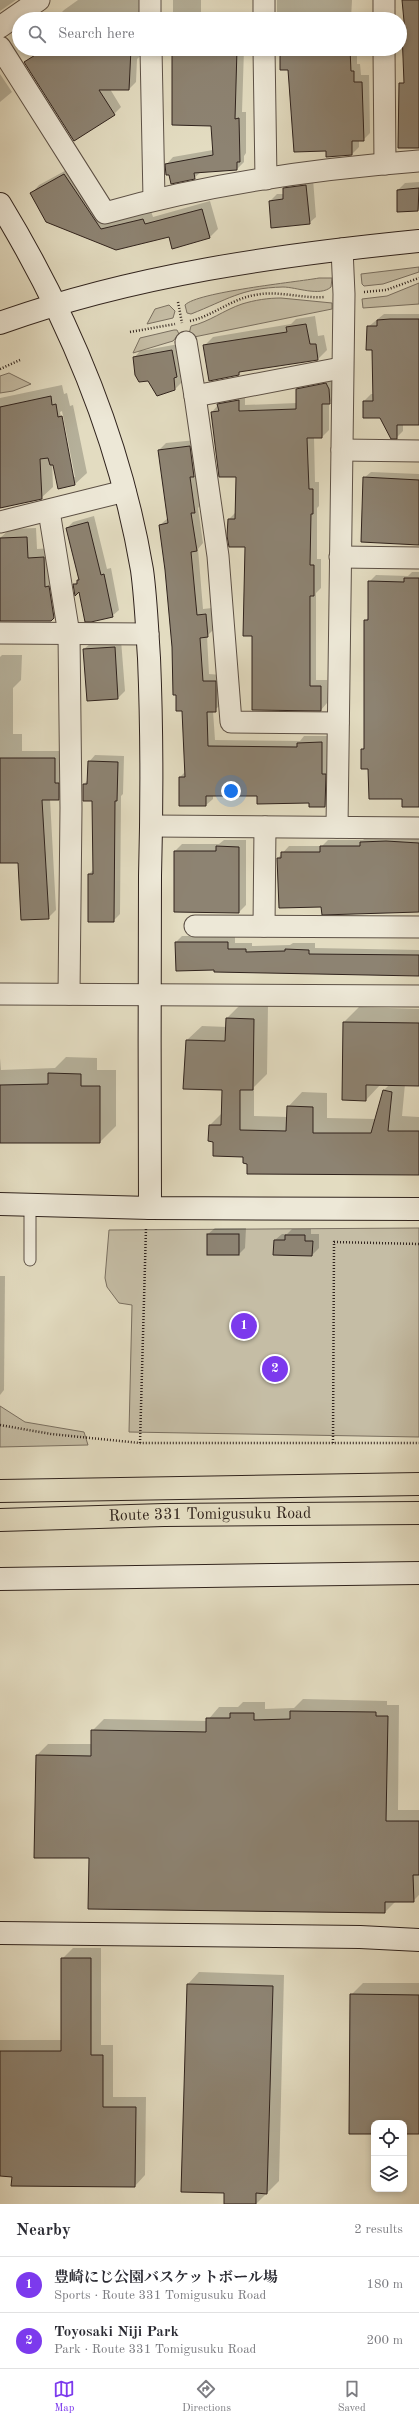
<!DOCTYPE html>
<html lang="en">
<head>
<meta charset="utf-8">
<style>
	body { margin:0; font-family:"Old Standard TT","Noto Serif JP",serif; background:#f2f2f3; color:#2b2b33 }
	.controls { position:absolute; right:12px; bottom:12px; display:grid; overflow:hidden; border-radius:8px; box-shadow:0 2px 6px #0003 }
	.controls button { width:36px; height:36px; display:grid; place-items:center; padding:0; border:0; border-bottom:1px solid #e1e1e2; background:#fff; color:#2b2b33; font:20px sans-serif }
	.you { position:absolute; left:231px; top:791px; width:14px; height:14px; margin:-10px; border:3px solid #fff; border-radius:50%; background:#1a73e8; box-shadow:0 0 0 6px #1a73e833 }
	.badge { display:grid; place-items:center; width:26px; height:26px; border-radius:50%; background:#7c3aed; color:#fff; font-size:13px; font-weight:700 }
	.pin { position:absolute; translate:-50% -50%; border:2px solid #fff; box-shadow:0 1px 4px #0006 }
	.list { margin:0; padding:0; list-style:none }
	h2 { display:flex; justify-content:space-between; align-items:center; height:52px; margin:0; padding:0 16px; font-size:17px }
	h2 small { font-size:13px; font-weight:400; color:#7c7c81 }
	.list li { display:grid; grid-template-columns:26px 1fr auto; gap:12px; align-items:center; box-sizing:border-box; height:56px; padding:0 16px; border-top:1px solid #e1e1e2 }
	.list b { display:block; font-size:15px; white-space:nowrap }
	.list p { margin:0; font-size:13px; white-space:nowrap; color:#7c7c81 }
	.list em { font-size:13px; font-style:normal; color:#7c7c81 }
	.icon { flex:none; width:22px; height:22px; fill:none; stroke:currentColor; stroke-width:2; stroke-linecap:round; stroke-linejoin:round }
	.map { position:relative; flex:none; width:419px; height:2204px; overflow:hidden }
	.search { position:absolute; background:#fff; box-shadow:0 2px 6px #0003; left:12px; right:12px; top:12px; height:44px; display:flex; align-items:center; gap:10px; box-sizing:border-box; padding:0 14px; border-radius:22px; color:#7c7c81; font-size:15px }
	.sheet { height:164px; background:#fff }
	nav { display:flex; justify-content:space-around; align-items:center; box-sizing:border-box; height:56px; border-top:1px solid #e1e1e2; background:#fff; font-size:11px; color:#7c7c81 }
	nav a { display:grid; justify-items:center; gap:2px }
	nav .on { color:#7c3aed }
	.map>svg:first-child { display:block }
</style>
</head>
<body>
<div class="map">
<svg width="419" height="2204" viewBox="0 0 419 2204">
	<rect width="100%" height="100%" fill="#e3dcc1"/>
	<filter id="stains"><feTurbulence type="fractalNoise" baseFrequency=".005" numOctaves="4"/><feColorMatrix values="0 0 0 0 .2 0 0 0 0 .09 0 0 0 0 .02 0 0 0 .5 -.17"/></filter>
	<radialGradient id="worn" r=".72"><stop offset=".6" stop-color="#630" stop-opacity="0"/><stop offset="1" stop-color="#630" stop-opacity=".3"/></radialGradient>
	<g fill="#c5bda5" stroke="#7a7061">
		<polygon points="419,267 419,272 383,284 364,286 362,284 361,274"/>
		<path d="M319,278H332L331,287C320,297 296,287 283,287C241,288 227,300 191,314L187,313L185,305C197,292 297,282 319,278Z"/>
		<polygon points="419,283 419,304 363,308 362,299 387,296"/>
		<path d="M281,298L332,303V309L194,337L189,334L191,326C209,322 224,310 242,304C255,300 268,298 281,298Z"/>
		<polygon points="169,305 175,311 173,318 147,324 155,309"/>
		<polygon points="174,330 177,330 179,334 173,341 133,353 140,338"/>
		<polygon points="9,373 31,384 13,391 0,393 0,376"/>
		<polygon points="419,1228 419,1437 129,1432 132,1305 119,1303 107,1287 105,1278 109,1230"/>
		<polygon points="0,1406 25,1422 84,1432 88,1445 0,1447"/>
	</g>
	<g fill="#0003" fill-rule="evenodd">
		<polygon points="0,0 16,0 0,11"/>
		<polygon points="78,0 144,0 145,19 58,19 57,17 64,10"/>
		<rect x="173" y="0" width="28" height="19"/>
		<polygon points="277,0 352,0 351,19 281,19 281,13 277,13"/>
		<polygon points="42,49 145,49 145,52 137,59 136,82 129,89 110,89 121,107 114,114 25,62"/>
		<polygon points="173,49 244,49 242,112 246,112 246,153 244,156 244,162 237,169 201,172 194,178 166,165 173,157 213,150 212,125"/>
		<polygon points="281,49 357,49 357,64 360,64 361,75 369,75 370,133 363,140 359,140 359,147 352,154 327,149"/>
		<polygon points="0,74 12,92 0,102"/>
		<polygon points="72,167 109,221 151,211 153,217 210,201 218,229 210,237 169,236 115,248 31,194 39,185"/>
		<polygon points="313,179 316,217 309,223 270,201 277,194 284,194 284,188 290,182"/>
		<polygon points="419,182 419,209 418,210 398,190 405,183"/>
		<polygon points="384,314 419,314 419,424 403,424 403,431 396,438 381,417 364,417 364,401 371,394 374,394 373,349 368,327"/>
		<polygon points="315,316 318,336 324,335 327,350 318,359 242,370 238,375 204,346 213,337 291,324 296,319"/>
		<polygon points="179,344 183,369 180,372 181,383 174,390 134,358 140,351"/>
		<polygon points="332,377 336,396 329,403 329,430 322,437 314,437 315,482 319,482 319,506 317,508 317,559 321,559 321,588 316,593 316,680 327,680 327,703 321,710 253,635 246,546 229,519 235,513 237,476 212,412 224,398 245,394 245,405 297,403 297,389 303,383"/>
		<path d="M62,385L64,394L67,393L70,406L73,405L87,473L75,484L59,487L52,461L53,487L41,498L0,507V398ZM62,411L75,477H73L60,412Z"/>
		<polygon points="196,440 201,505 198,508 203,543 198,549 203,609 212,608 214,629 207,636 209,674 222,675 222,704 213,711 215,740 300,741 304,736 328,736 332,799 325,806 258,795 213,795 213,799 206,805 180,777 186,771 183,710 177,694 166,570 160,525 168,518 159,450 166,443"/>
		<polygon points="371,472 419,474 419,544 364,478"/>
		<polygon points="94,516 107,569 111,568 119,610 112,616 74,585 80,578 67,528 73,522"/>
		<polygon points="36,528 37,549 53,548 63,608 51,620 0,620 0,538 10,529"/>
		<polygon points="412,572 419,572 419,806 403,798 369,768 362,750 365,746 365,621 369,617 369,582 376,575 408,576"/>
		<polygon points="121,640 125,691 118,698 88,700 84,649 91,643"/>
		<polygon points="2,655 22,655 21,680 13,688 13,734 22,734 22,751 62,751 66,792 58,799 50,799 56,910 48,918 19,862 0,862 0,657"/>
		<polygon points="95,755 124,756 123,794 121,796 120,914 113,921 89,874 94,869 93,800 84,784 88,780 89,762"/>
		<polygon points="367,836 419,836 419,912 322,906 278,858 289,846 322,846 328,840 363,840"/>
		<polygon points="224,840 246,840 246,905 239,912 175,911 175,851 182,844 219,844"/>
		<polygon points="182,936 235,936 235,943 252,943 252,946 290,945 293,943 315,943 315,948 419,950 419,975 215,969 176,942"/>
		<polygon points="242,1003 268,1005 267,1074 254,1087 254,1116 288,1117 288,1107 302,1092 327,1093 327,1118 376,1119 384,1090 390,1084 380,1085 366,1100 344,1022 359,1007 419,1009 419,1085 405,1084 402,1116 419,1117 419,1174 248,1163 244,1156 214,1141 210,1125 222,1113 223,1089 187,1040 202,1026 227,1027 227,1018"/>
		<polygon points="66,1057 97,1058 97,1070 116,1070 116,1126 100,1142 0,1142 0,1058 1,1070 55,1068"/>
		<polygon points="215,1228 246,1228 245,1248 239,1254 208,1234"/>
		<polygon points="292,1229 311,1229 311,1234 319,1234 319,1248 312,1255 274,1254 275,1240 282,1234 287,1234"/>
		<polygon points="0,1276 5,1276 4,1390 0,1395"/>
		<polygon points="303,1699 387,1701 387,1705 399,1705 398,1810 419,1810 419,1895 413,1901 396,1901 385,1912 90,1857 37,1755 48,1744 92,1744 92,1731 104,1719 207,1721 219,1707 238,1707 243,1702 265,1702 265,1709 294,1708"/>
		<polygon points="73,1948 101,1948 101,2045 113,2045 113,2097 146,2097 145,2175 135,2186 0,2175 0,2040 62,2040 62,1959"/>
		<polygon points="199,1972 284,1975 279,2181 256,2204 225,2192 188,1984"/>
		<polygon points="363,1983 419,1983 419,2133 404,2133 404,2123 374,2123 374,2133 351,1995"/>
	</g>
	<g fill="#8d8372" stroke="#30231d">
		<polygon points="402,0 419,0 419,148 398,148 399,83 404,83 402,32 405,32"/>
		<polygon points="45,49 131,49 129,90 99,90 115,115 74,141 24,62"/>
		<polygon points="172,49 237,49 235,119 239,118 240,162 237,162 237,170 194,173 195,179 171,184 169,175 166,175 165,164 213,155 211,126 172,125"/>
		<polygon points="280,49 350,49 351,71 354,71 354,82 362,82 364,141 352,141 352,155 326,157 326,151 294,152 288,70 280,70"/>
		<polygon points="64,174 101,229 143,219 145,224 202,209 210,238 172,249 169,237 116,250 46,222 30,193"/>
		<polygon points="306,185 310,224 271,228 269,201 283,199 283,188"/>
		<polygon points="419,188 418,211 397,212 397,190"/>
		<polygon points="390,319 419,319 419,425 397,425 397,439 391,439 380,418 363,418 363,401 373,401 372,350 366,350 367,326 377,326 377,320"/>
		<polygon points="306,324 310,344 316,344 318,360 239,372 239,375 209,381 203,345 287,332 286,327"/>
		<polygon points="172,350 177,377 174,378 175,390 157,396 148,381 139,382 135,375 133,357"/>
		<polygon points="326,383 329,389 330,404 322,404 322,438 307,438 309,489 313,489 313,514 311,514 310,565 314,565 314,596 310,596 310,686 321,686 321,711 252,710 252,636 243,636 245,547 229,547 227,536 228,519 235,519 236,477 219,477 211,412 219,411 217,404 239,400 239,411 296,409 296,389"/>
		<polygon points="51,396 52,405 56,404 58,417 62,416 75,485 58,489 53,465 50,465 48,458 40,459 42,499 0,508 0,407"/>
		<polygon points="190,446 194,477 190,477 195,513 191,513 197,551 191,552 197,615 206,614 208,637 200,638 203,681 216,681 216,712 207,712 208,746 297,747 297,743 322,742 322,774 326,774 325,807 309,807 309,803 257,804 257,796 206,796 206,806 179,806 179,777 185,777 182,711 176,711 176,695 173,695 172,647 165,570 159,525 168,523 158,450"/>
		<polygon points="363,477 419,480 419,545 361,542"/>
		<polygon points="88,522 101,575 104,574 113,617 91,622 85,622 79,592 75,596 73,584 77,584 77,580 79,580 66,528"/>
		<polygon points="27,537 28,558 44,557 45,587 49,586 54,618 51,621 0,621 0,538"/>
		<polygon points="404,578 419,578 419,807 402,807 402,799 369,799 368,769 361,769 361,749 364,749 364,620 368,620 368,581 404,582"/>
		<polygon points="115,647 118,699 87,701 83,649"/>
		<polygon points="0,758 55,758 55,783 59,783 59,800 42,800 49,919 21,920 18,863 0,863"/>
		<polygon points="88,761 118,762 117,801 115,801 114,922 88,922 88,874 93,874 92,801 83,801 83,784 87,784"/>
		<polygon points="386,841 419,843 419,912 322,915 321,907 279,908 277,858 281,858 281,852 320,852 320,846 360,846 360,842"/>
		<polygon points="216,846 239,847 239,913 174,912 174,851 216,851"/>
		<polygon points="175,942 228,942 228,949 246,949 246,952 285,951 285,949 309,950 309,954 419,955 419,976 214,972 214,970 176,971"/>
		<polygon points="226,1018 254,1019 253,1090 240,1090 240,1130 286,1131 287,1106 313,1107 313,1133 371,1133 383,1090 392,1092 388,1131 419,1131 419,1175 247,1174 247,1164 243,1163 243,1157 213,1156 213,1142 208,1141 209,1125 221,1125 222,1090 183,1089 186,1040 225,1041"/>
		<polygon points="343,1022 419,1023 419,1086 366,1085 366,1101 342,1100"/>
		<polygon points="48,1073 81,1074 81,1086 100,1086 100,1143 0,1143 0,1085 48,1084"/>
		<rect x="207" y="1234" width="32" height="21"/>
		<polygon points="285,1235 305,1235 305,1241 313,1241 312,1256 273,1255 274,1240 285,1240"/>
		<polygon points="290,1711 376,1712 376,1716 388,1716 386,1821 419,1821 419,1875 413,1875 414,1902 385,1902 385,1913 88,1909 89,1858 34,1858 36,1755 91,1756 91,1730 206,1732 206,1718 230,1718 230,1713 254,1713 254,1720 290,1719"/>
		<polygon points="61,1958 91,1958 91,2055 103,2055 103,2107 136,2107 135,2187 11,2186 12,2177 0,2176 0,2051 61,2051"/>
		<polygon points="187,1984 273,1986 267,2194 256,2193 256,2204 224,2204 224,2193 181,2192"/>
		<polygon points="350,1994 419,1995 419,2134 404,2134 404,2123 374,2123 374,2134 349,2134"/>
	</g>
	<g fill="none" stroke-linecap="round" stroke-linejoin="round">
		<defs>
			<polyline id="lane" points="30,1205 30,1260"/>
			<g id="street">
				<polyline points="150,0 150,19"/>
				<polyline points="264,19 264,0"/>
				<polyline points="384,19 384,0"/>
				<polyline points="0,27 39,0"/>
				<path d="M0,47L105,213C207,184 314,169 419,161"/>
				<polyline points="151,49 154,199"/>
				<polyline points="264,49 266,179"/>
				<polyline points="384,49 385,164"/>
				<polyline points="186,342 195,396"/>
				<polyline points="342,450 419,451"/>
				<polyline points="49,511 69,634 71,808 69,994"/>
				<polyline points="0,522 125,491"/>
				<polyline points="340,557 419,558"/>
				<polyline points="0,633 148,634"/>
				<polyline points="338,723 231,722 218,556 195,396 341,368"/>
				<polyline points="151,826 419,828"/>
				<polyline points="337,827 344,294 342,249"/>
				<polyline points="195,926 419,927"/>
				<polyline points="264,926 265,827"/>
				<polyline points="0,994 419,996"/>
			</g>
			<g id="secondary">
				<path d="M0,204C68,316 120,440 142,570C146,599 147,629 149,658C152,730 152,803 150,876C149,987 150,1097 150,1208"/>
				<path d="M0,323C134,275 278,255 419,241"/>
				<polyline points="0,1204 150,1208 419,1209"/>
				<polyline points="0,1579 419,1573"/>
				<polyline points="0,1933 360,1937 419,1940"/>
			</g>
			<g id="highway">
				<polyline points="0,1491 419,1484"/>
				<path id="s1" d="M0,1520L164,1515L419,1513"/>
			</g>
		</defs>
		<use href="#lane" stroke="#5d5146" stroke-width="13"/>
		<use href="#street" stroke="#5d5146" stroke-width="23"/>
		<use href="#secondary" stroke="#30231d" stroke-width="24"/>
		<use href="#highway" stroke="#30231d" stroke-width="24"/>
		<g stroke="#30231d" stroke-width="2.5" stroke-dasharray="1 2" stroke-linecap="butt">
			<polyline points="364,292 386,290 419,278"/>
			<polyline points="178,302 182,323"/>
			<path d="M190,321C213,316 231,299 255,295C279,290 302,299 325,297"/>
			<polyline points="130,332 175,324"/>
			<polyline points="0,369 20,360"/>
			<polyline points="0,1425 51,1434 140,1443 419,1443"/>
			<polyline points="140,1443 146,1228"/>
			<polyline points="333,1443 334,1242 419,1244"/>
		</g>
		<use href="#lane" stroke="#ede8d7" stroke-width="11"/>
		<use href="#street" stroke="#ede8d7" stroke-width="21"/>
		<use href="#secondary" stroke="#ede8d7" stroke-width="22"/>
		<use href="#highway" stroke="#e3dcc1" stroke-width="22"/>
	</g>
	<g text-anchor="middle" dominant-baseline="central" stroke-width="4" stroke-linejoin="round" paint-order="stroke">
		<g font-size="16" fill="#30231d" stroke="#ede8d7">
			<text stroke="none"><textPath href="#s1" startOffset="210">Route 331 Tomigusuku Road</textPath></text>
		</g>
	</g>
	<rect width="100%" height="100%" filter="url(#stains)"/>
	<rect width="100%" height="100%" fill="url(#worn)"/>
</svg>
<div class="controls">
<button><svg class="icon" aria-label="locate" viewBox="0 0 24 24"><circle cx="12" cy="12" r="6"/><path d="M12 2v4M12 18v4M2 12h4M18 12h4"/></svg></button>
<button><svg class="icon" aria-label="layers" viewBox="0 0 24 24"><path d="M12 4l9 5-9 5-9-5zM3 14l9 5 9-5"/></svg></button>
</div>
<div class="you"></div>
<div class="pin badge" style="left:244px;top:1326px">1</div>
<div class="pin badge" style="left:275px;top:1369px">2</div>
<div class="search"><svg class="icon" aria-label="search" viewBox="0 0 24 24"><circle cx="10" cy="10" r="6"/><path d="M15 15l6 6"/></svg>Search here</div>
</div>
<section class="sheet">
<h2>Nearby<small>2 results</small></h2>
<ul class="list">
<li><span class="badge">1</span><div><b>豊崎にじ公園バスケットボール場</b><p>Sports · Route 331 Tomigusuku Road</p></div><em>180 m</em></li>
<li><span class="badge">2</span><div><b>Toyosaki Niji Park</b><p>Park · Route 331 Tomigusuku Road</p></div><em>200 m</em></li>
</ul>
</section>
<nav>
<a class="on"><svg class="icon" aria-label="map" viewBox="0 0 24 24"><path d="M3 6l6-2 6 2 6-2v14l-6 2-6-2-6 2zM9 4v14M15 6v14"/></svg>Map</a>
<a><svg class="icon" aria-label="directions" viewBox="0 0 24 24"><path d="M12 3l9 9-9 9-9-9zM9 14v-3h6M13 9l2 2-2 2"/></svg>Directions</a>
<a><svg class="icon" aria-label="saved" viewBox="0 0 24 24"><path d="M7 4h10v16l-5-4-5 4z"/></svg>Saved</a>
</nav>
</body>
</html>
